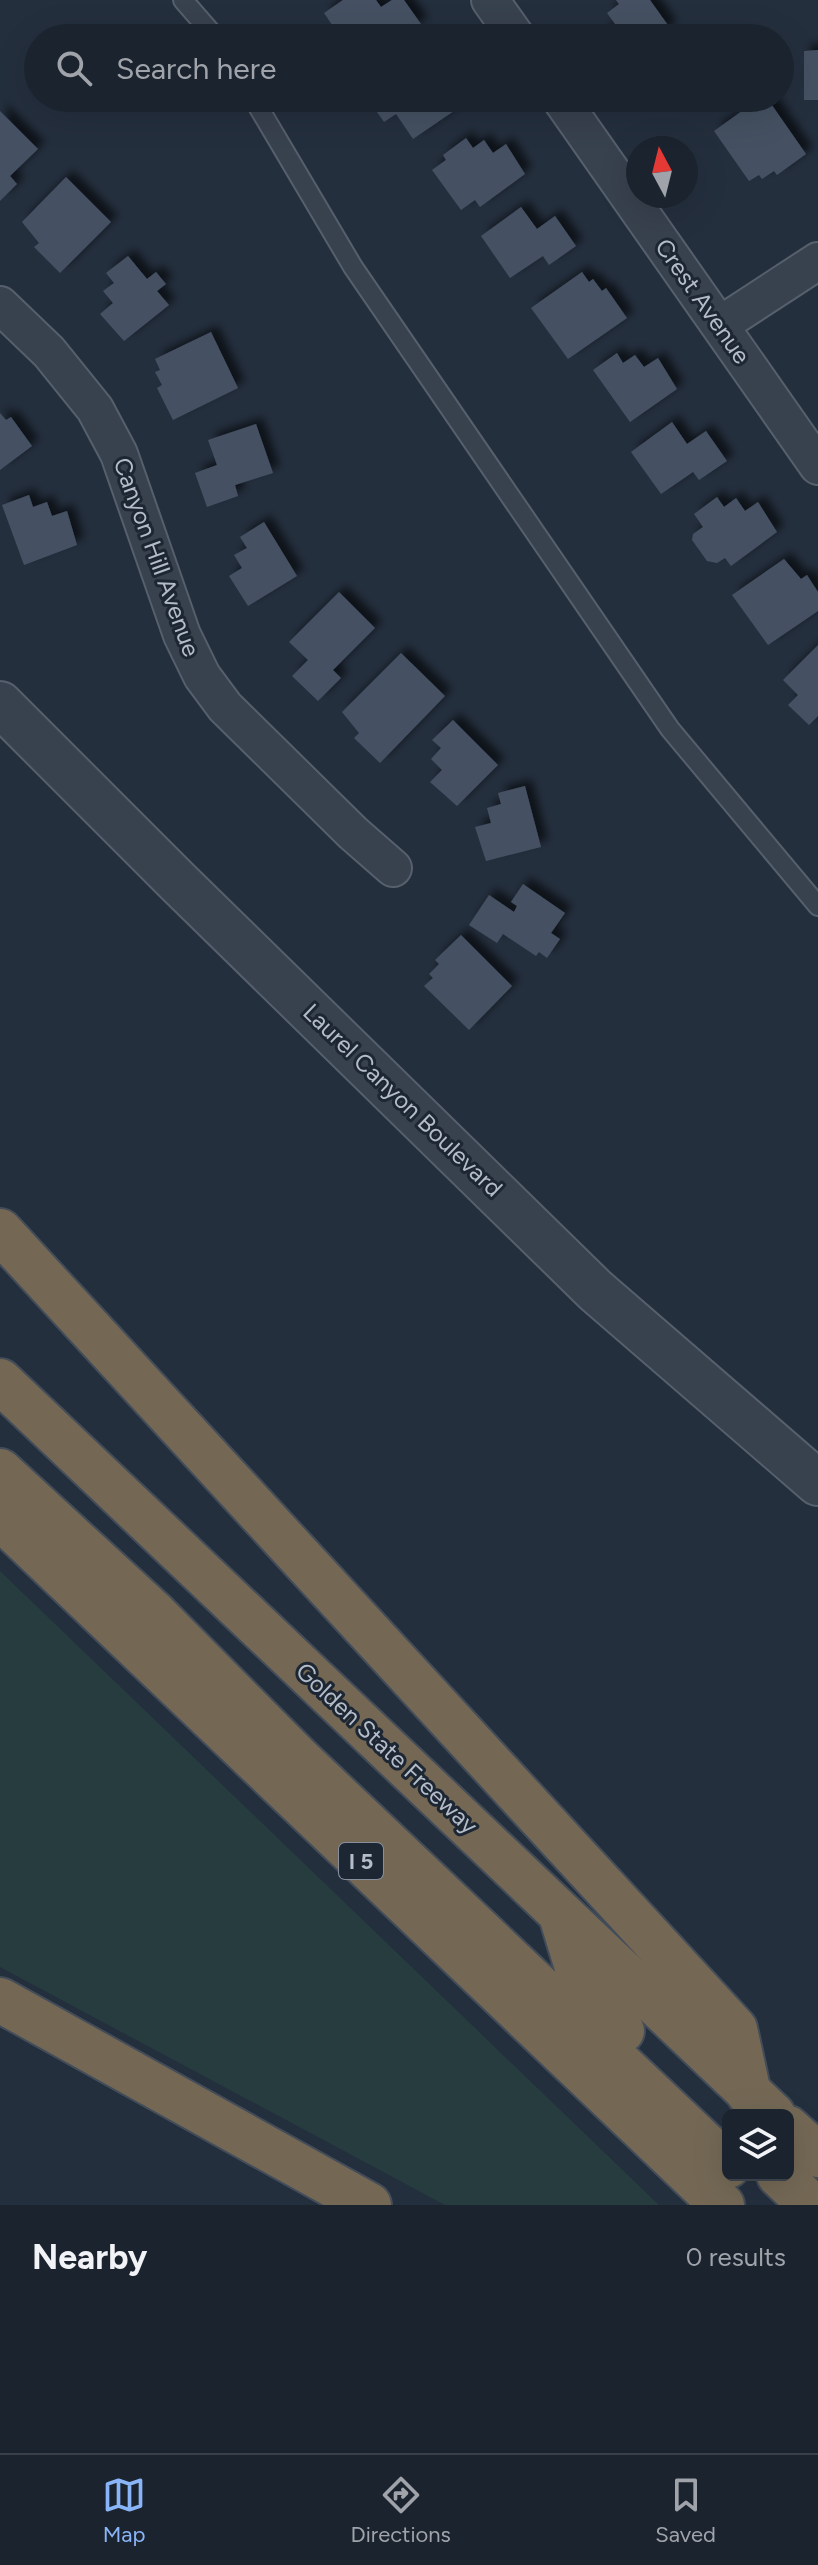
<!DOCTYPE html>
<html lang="en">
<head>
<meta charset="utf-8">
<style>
	body { margin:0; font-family:Figtree,sans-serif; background:#242b36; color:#f1f3f6 }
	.controls { position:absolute; right:24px; bottom:24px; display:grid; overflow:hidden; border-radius:12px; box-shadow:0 8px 32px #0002 }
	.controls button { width:72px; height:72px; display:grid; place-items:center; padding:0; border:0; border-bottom:2px solid #39404a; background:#1b232e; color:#f1f3f6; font:40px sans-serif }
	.compass { position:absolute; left:626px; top:136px; width:72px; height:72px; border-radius:50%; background:#1b232e; box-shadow:0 8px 32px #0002; rotate:353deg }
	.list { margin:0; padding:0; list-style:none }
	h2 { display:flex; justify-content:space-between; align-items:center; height:104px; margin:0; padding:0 32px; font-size:34px }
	h2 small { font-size:26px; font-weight:400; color:#a0a4aa }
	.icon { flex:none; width:44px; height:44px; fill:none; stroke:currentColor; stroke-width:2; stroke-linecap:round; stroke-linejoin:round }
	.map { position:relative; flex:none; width:818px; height:2205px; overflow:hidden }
	.search { position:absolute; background:#1b232e; box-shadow:0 8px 32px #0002; left:24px; right:24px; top:24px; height:88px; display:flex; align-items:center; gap:20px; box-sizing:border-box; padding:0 28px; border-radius:44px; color:#a0a4aa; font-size:30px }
	.sheet { height:248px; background:#1b232e }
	nav { display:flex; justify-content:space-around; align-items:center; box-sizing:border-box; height:112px; border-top:2px solid #39404a; background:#1b232e; font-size:22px; color:#a0a4aa }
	nav a { display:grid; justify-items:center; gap:4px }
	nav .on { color:#8ab4f8 }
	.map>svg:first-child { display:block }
</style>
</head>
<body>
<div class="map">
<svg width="818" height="2205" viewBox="0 0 818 2205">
	<defs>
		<filter id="shadow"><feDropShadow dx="7" dy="-7" stdDeviation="4" flood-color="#0009"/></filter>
	</defs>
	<rect width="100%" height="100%" fill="#242f3e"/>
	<polygon fill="#263c3f" points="0,1571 659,2205 445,2205 0,1967"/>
	<g fill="#455162" filter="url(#shadow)">
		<polygon points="343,0 376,0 381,7 392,0 404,0 421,24 399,38 341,38 324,13"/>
		<polygon points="616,0 650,0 670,28 656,38 606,38 602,33 615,24 607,13 619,4"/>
		<polygon points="818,50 818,100 804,100 804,51"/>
		<polygon points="367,98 473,98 413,139 396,114 384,122"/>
		<polygon points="760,98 767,98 806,154 777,175 774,171 762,179 759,175 749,181 714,131"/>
		<polygon points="0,111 38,149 10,176 17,184 0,201"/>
		<polygon points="466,138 473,148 484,140 493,153 506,144 525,174 480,207 475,200 461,210 432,170 446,160 443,155"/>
		<polygon points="66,177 111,222 60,273 34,247 39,243 22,222"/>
		<polygon points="521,207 537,229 555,216 576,246 549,265 543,256 510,278 481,236"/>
		<polygon points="128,256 147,279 156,272 166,284 157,291 169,305 124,341 100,314 113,303 103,291 114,283 106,273"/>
		<polygon points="582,272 589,282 593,279 602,291 606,288 627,318 568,359 531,308"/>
		<polygon points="211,332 238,388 173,420 157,388 162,385 155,372 160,370 155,359"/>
		<polygon points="617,353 623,363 635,355 644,367 658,358 677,389 630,422 593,370"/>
		<polygon points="0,413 6,420 11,417 32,446 0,470"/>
		<polygon points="672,422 687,444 706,431 727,461 699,480 693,472 661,494 631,452"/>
		<polygon points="256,424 273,473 235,485 238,496 207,507 195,473 217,465 208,440"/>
		<polygon points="29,495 33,507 47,502 52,516 67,511 77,545 24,565 2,505"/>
		<polygon points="717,497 724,507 736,498 745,511 758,502 777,532 731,566 725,558 717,563 707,561 692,540 693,534 703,527 694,514"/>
		<polygon points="264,522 297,576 248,606 229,576 242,568 234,555 247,548 240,537"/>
		<polygon points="784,559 801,579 807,575 818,592 818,611 768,645 732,595"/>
		<polygon points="339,592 375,628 333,670 341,678 318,701 292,676 308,660 289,642"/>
		<polygon points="818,645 818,716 809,725 788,705 798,695 783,680"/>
		<polygon points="401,653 445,696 380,763 354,738 359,733 342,712"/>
		<polygon points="453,720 498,765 457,806 430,782 442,770 431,759 441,748 432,740"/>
		<polygon points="525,786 541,847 486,861 475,827 491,823 487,808 501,804 498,793"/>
		<polygon points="523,884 565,913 551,933 560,939 547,958 539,952 536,956 503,934 497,943 469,925 489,895 514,912 517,906 511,902"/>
		<polygon points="461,935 512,986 469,1030 424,986 433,978 429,974 439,964 435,960"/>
	</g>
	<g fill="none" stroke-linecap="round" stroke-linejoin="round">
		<defs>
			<g id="service">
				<polyline points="183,0 216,38"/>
				<polyline points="253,98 353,267 670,729 818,906"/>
			</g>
			<g id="minor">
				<polyline points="490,0 517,38"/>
				<polyline points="560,98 818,466"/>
				<polyline points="0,305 49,352 95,409 119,454 182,635 202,676 225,707 353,833 393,868"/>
				<polyline points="720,325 818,261"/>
			</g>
			<polyline id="tertiary" points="0,704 179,883 596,1291 818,1483"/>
			<g id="motorway">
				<polyline points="0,1231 735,2029 749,2094"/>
				<polyline points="0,1381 773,2115"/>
				<polyline points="0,1471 154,1613 297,1757 728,2166"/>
				<polyline points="0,1517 722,2205"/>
				<polyline points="561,1915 586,1997 622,2031"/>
				<polyline points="0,2000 369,2205"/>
				<polyline points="788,2128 818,2155"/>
				<polyline points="779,2175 811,2205"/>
			</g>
		</defs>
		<use href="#service" stroke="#565f6c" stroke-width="22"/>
		<use href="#minor" stroke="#565f6c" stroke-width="40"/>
		<use href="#tertiary" stroke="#565f6c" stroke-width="48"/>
		<use href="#motorway" stroke="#434c59" stroke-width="48"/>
		<use href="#service" stroke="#38414e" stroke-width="18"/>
		<use href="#minor" stroke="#38414e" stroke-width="36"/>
		<use href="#tertiary" stroke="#38414e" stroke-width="44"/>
		<use href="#motorway" stroke="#746855" stroke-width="44"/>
	</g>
	<g text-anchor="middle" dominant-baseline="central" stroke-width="6" stroke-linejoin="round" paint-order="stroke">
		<rect fill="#1d2633" stroke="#878f9c" stroke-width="2" x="339" y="1843" width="44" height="36" rx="6"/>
		<g font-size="22" font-weight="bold" fill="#b4bcc9">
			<text x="361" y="1861">I 5</text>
		</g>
		<g font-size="24" fill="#b4bcc9" stroke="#1d2633">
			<text transform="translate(703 301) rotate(55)">Crest Avenue</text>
			<text transform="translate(157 557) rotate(70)">Canyon Hill Avenue</text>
			<text transform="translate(403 1100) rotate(44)">Laurel Canyon Boulevard</text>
			<text transform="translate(387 1748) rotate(43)">Golden State Freeway</text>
		</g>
	</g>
</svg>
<div class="controls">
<button><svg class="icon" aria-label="layers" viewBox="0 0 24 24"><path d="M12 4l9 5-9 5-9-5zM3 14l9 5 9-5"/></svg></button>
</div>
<svg class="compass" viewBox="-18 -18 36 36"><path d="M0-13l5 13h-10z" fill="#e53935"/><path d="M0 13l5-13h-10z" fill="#a0a4aa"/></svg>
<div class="search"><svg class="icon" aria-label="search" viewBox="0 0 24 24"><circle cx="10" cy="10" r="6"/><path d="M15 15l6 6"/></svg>Search here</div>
</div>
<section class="sheet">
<h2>Nearby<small>0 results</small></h2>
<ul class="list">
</ul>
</section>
<nav>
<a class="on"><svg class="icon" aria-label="map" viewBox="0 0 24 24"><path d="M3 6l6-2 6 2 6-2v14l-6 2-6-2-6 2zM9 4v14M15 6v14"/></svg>Map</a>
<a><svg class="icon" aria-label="directions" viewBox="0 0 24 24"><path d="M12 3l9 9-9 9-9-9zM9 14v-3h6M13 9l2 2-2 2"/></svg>Directions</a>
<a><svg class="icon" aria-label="saved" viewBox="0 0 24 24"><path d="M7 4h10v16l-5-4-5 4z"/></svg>Saved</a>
</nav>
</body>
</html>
